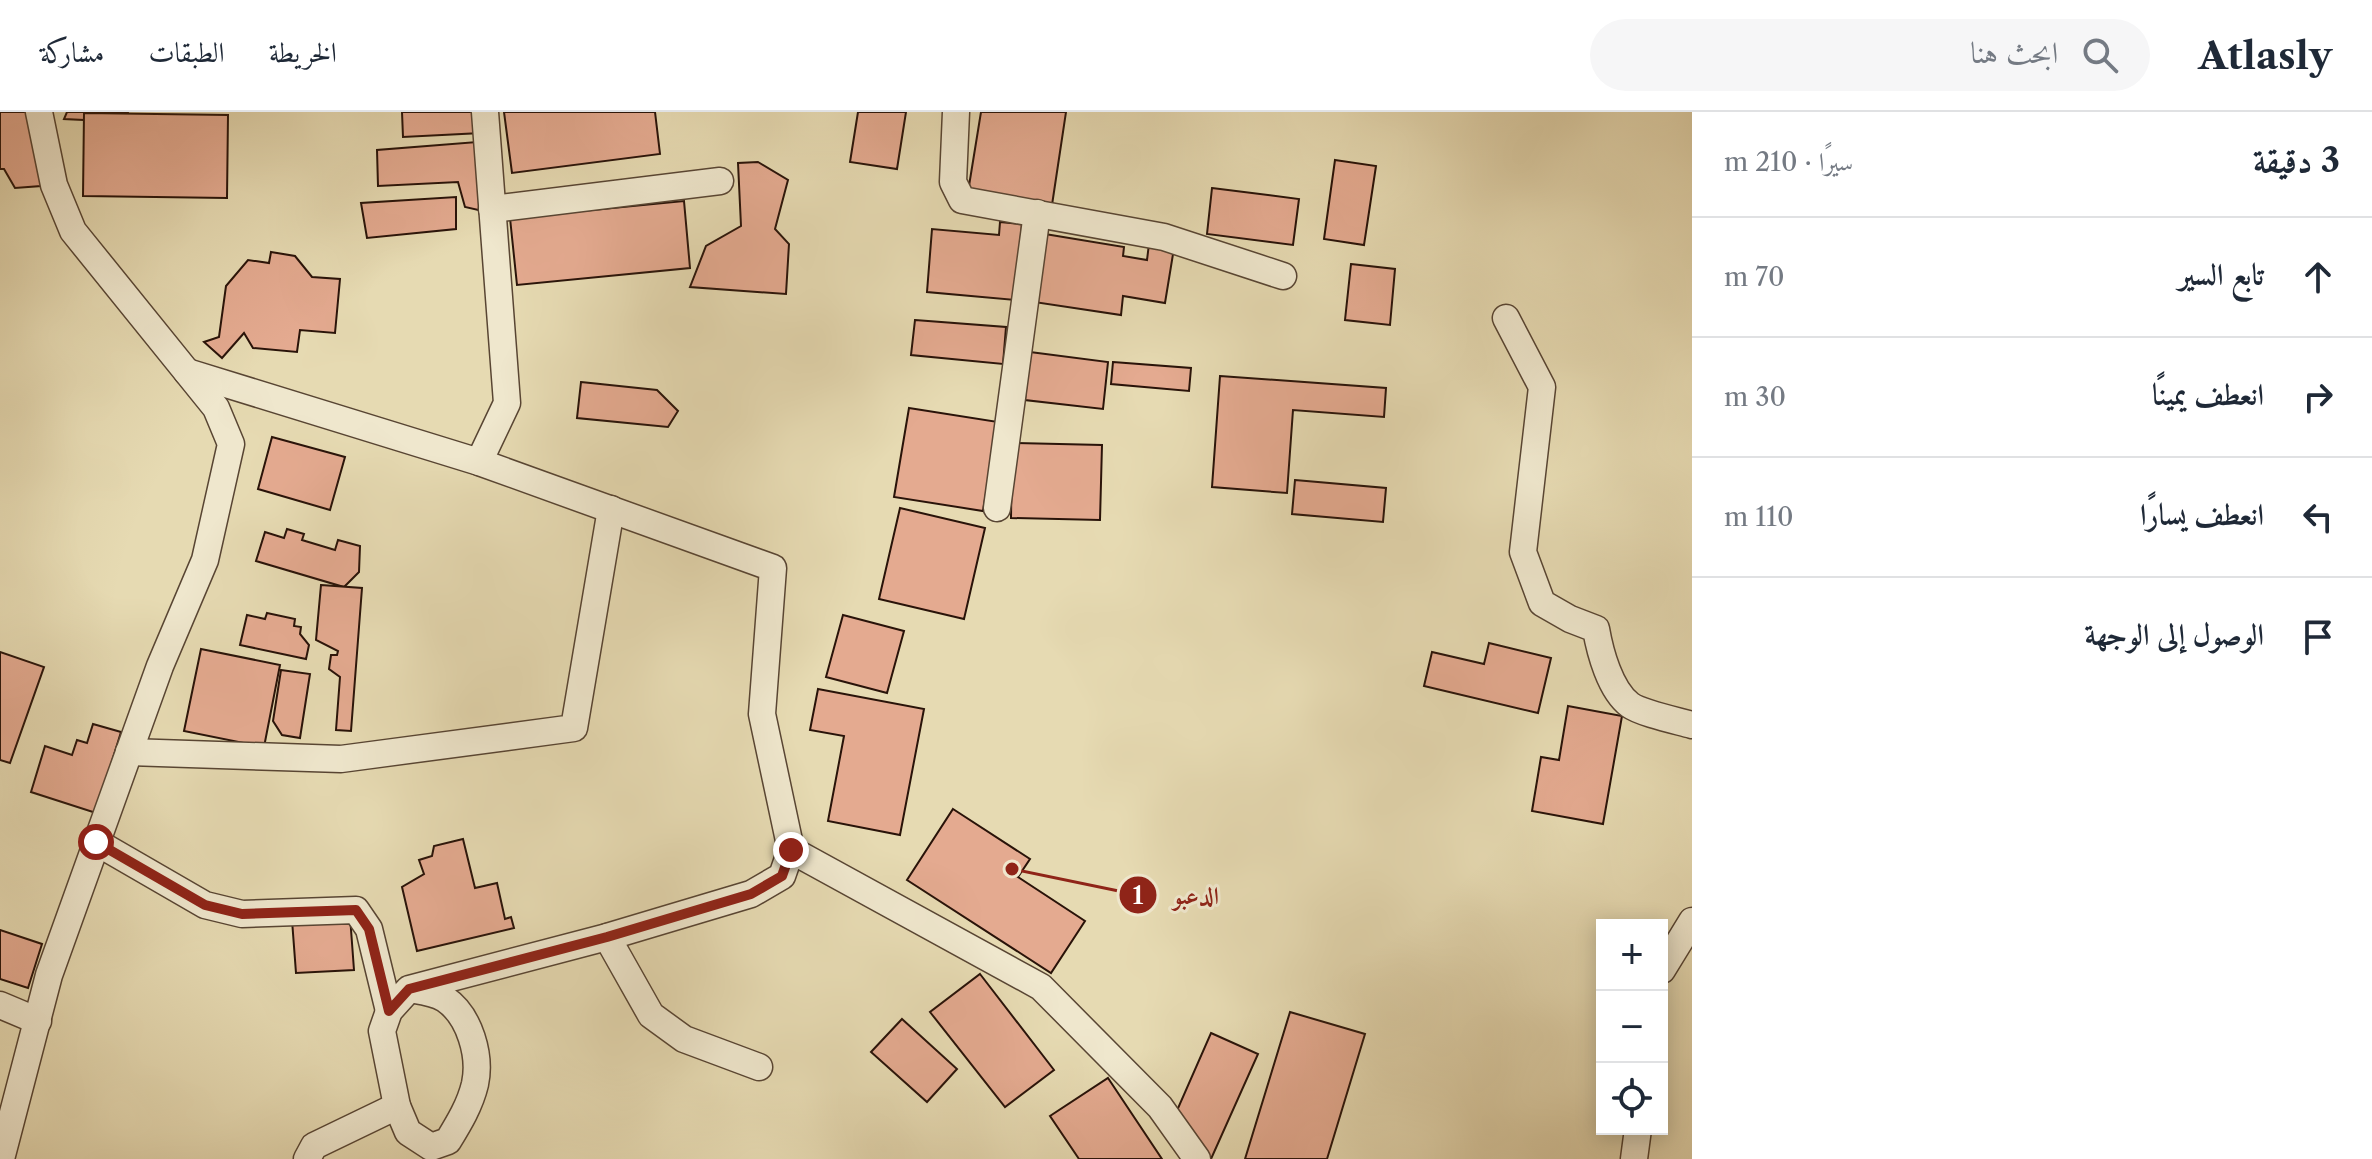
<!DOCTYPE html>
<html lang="ar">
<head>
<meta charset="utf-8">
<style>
	body { margin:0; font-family:"Libre Caslon Text",Amiri,serif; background:#f6f6f7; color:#1f2937; direction:rtl }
	.controls { position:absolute; right:24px; bottom:24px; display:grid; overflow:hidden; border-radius:0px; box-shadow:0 4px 20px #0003 }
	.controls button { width:72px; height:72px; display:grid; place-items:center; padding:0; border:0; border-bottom:2px solid #e0e1e3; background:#fff; color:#1f2937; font:40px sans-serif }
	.stop { position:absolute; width:24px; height:24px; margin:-18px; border:6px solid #8f2418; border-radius:50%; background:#fff }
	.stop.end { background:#8f2418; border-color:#fff; box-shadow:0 2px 8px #0008 }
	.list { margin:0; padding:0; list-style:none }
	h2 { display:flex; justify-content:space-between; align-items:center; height:104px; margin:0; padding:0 32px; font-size:34px }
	h2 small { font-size:26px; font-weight:400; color:#747a83 }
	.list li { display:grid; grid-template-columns:52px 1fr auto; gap:24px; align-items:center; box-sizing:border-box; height:120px; padding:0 32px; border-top:2px solid #e0e1e3 }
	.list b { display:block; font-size:30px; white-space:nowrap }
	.list em { font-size:26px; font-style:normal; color:#747a83 }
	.icon { flex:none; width:44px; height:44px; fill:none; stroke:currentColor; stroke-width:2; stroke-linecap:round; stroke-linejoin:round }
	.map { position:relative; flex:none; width:1692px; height:1047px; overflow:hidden; direction:ltr }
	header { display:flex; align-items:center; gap:48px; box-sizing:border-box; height:112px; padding:0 40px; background:#fff; border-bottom:2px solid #e0e1e3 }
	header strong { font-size:38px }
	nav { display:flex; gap:44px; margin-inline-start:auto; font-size:28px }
	.search { width:560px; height:72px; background:#f6f6f7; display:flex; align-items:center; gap:20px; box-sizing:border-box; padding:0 28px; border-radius:44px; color:#747a83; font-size:30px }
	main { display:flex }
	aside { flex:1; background:#fff }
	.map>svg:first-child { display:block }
</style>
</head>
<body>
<header>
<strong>Atlasly</strong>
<div class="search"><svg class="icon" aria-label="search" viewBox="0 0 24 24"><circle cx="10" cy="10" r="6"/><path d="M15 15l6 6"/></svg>ابحث هنا</div>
<nav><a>الخريطة</a><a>الطبقات</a><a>مشاركة</a></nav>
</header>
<main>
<aside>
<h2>3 دقيقة<small>سيرًا · 210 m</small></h2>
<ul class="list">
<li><svg class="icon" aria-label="ahead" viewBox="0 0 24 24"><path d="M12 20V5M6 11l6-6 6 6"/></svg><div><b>تابع السير</b></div><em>70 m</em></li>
<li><svg class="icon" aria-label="right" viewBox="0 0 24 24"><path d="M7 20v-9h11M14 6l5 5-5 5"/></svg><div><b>انعطف يمينًا</b></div><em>30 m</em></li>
<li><svg class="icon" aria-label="left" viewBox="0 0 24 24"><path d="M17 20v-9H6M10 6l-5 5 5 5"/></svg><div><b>انعطف يسارًا</b></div><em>110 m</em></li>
<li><svg class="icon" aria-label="arrive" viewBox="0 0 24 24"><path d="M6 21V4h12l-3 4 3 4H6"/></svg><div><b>الوصول إلى الوجهة</b></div></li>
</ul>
</aside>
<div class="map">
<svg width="1692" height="1047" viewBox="0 0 1692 1047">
	<rect width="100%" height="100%" fill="#e6dab2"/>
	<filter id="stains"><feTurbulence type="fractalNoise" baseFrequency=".0025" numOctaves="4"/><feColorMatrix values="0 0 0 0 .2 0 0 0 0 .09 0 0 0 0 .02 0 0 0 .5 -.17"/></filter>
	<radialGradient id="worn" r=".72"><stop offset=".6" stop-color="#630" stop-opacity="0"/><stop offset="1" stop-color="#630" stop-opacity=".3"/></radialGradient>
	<g fill="#e4aa90" stroke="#291309" stroke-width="2">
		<polygon points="0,0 35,0 41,74 15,76 4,57 0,57"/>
		<polygon points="67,0 128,0 125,10 64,7"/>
		<polygon points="402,0 479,0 481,21 403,25"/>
		<polygon points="504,0 655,0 660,42 512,61"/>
		<polygon points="858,0 906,0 897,57 850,50"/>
		<polygon points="981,0 1066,0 1052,93 968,80"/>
		<polygon points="84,1 228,3 227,86 83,84"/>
		<polygon points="477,30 487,100 465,95 458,70 378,74 377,38"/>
		<polygon points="1335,48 1376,54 1364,133 1324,127"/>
		<polygon points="758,50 788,68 775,117 789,132 786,182 690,175 706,134 741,114 738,51"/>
		<polygon points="1212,76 1299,87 1293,133 1207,122"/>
		<polygon points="456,85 456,117 367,126 361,91"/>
		<polygon points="684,89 690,156 517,173 510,106"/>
		<polygon points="1000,110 1022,112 1015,188 927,180 932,117 999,123"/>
		<polygon points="1045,122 1124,135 1123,144 1147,148 1149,132 1174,136 1165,191 1123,184 1121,203 1034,190"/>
		<polygon points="271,140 295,144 312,165 340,167 335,221 300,218 297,240 253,236 244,221 222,246 204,230 219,225 226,174 248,148 269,151"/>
		<polygon points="1351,152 1395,157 1390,213 1345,208"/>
		<polygon points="915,208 1006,215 1003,252 911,243"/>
		<polygon points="1030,240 1108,250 1103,297 1025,288"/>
		<polygon points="1113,250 1191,256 1189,279 1111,272"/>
		<polygon points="1220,264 1386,276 1384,305 1293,298 1287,381 1212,375"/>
		<polygon points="581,270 657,278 678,299 668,315 577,306"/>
		<polygon points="909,296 998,310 983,399 894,385"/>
		<polygon points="272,325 345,345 330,398 258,377"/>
		<polygon points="1012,331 1102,333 1100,408 1011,406"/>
		<polygon points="1295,368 1386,376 1383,410 1292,402"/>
		<polygon points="900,396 985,416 964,507 879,487"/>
		<polygon points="287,417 304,422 302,428 335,438 338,428 360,434 359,460 344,475 256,449 265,420 284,426"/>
		<polygon points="321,473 362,476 351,619 336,618 340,565 329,557 331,543 337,543 338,539 316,528"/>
		<polygon points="267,501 295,507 294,514 301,515 300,522 309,533 306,547 240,533 247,503 265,507"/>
		<polygon points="843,503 904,519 887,581 826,565"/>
		<polygon points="1489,531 1551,546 1538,601 1424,574 1432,540 1484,552"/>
		<polygon points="201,537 280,553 264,635 184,619"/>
		<polygon points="0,540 44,555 10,651 0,648"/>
		<polygon points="281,558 310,562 300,626 282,623 273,609"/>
		<polygon points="818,577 924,597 900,723 828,709 844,624 810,618"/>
		<polygon points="1568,594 1622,604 1603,712 1532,699 1541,645 1559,648"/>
		<polygon points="93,612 121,620 96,701 31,680 45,634 72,643 77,628 87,631"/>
		<polygon points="953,697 1030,747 1018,765 1085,809 1051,861 907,768"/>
		<polygon points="463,727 475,776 497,771 505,807 511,805 514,816 417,839 402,775 424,762 419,748 432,744 434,734"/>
		<polygon points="350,804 354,858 296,861 292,808"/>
		<polygon points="0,818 42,832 28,876 0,867"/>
		<polygon points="980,862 1054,958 1005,995 930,900"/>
		<polygon points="1290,900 1365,922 1327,1047 1245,1047"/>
		<polygon points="902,907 957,957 927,990 871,940"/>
		<polygon points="1211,921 1258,942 1211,1047 1175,1003"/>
		<polygon points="1108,966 1162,1047 1079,1047 1050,1004"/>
	</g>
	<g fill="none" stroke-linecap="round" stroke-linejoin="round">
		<defs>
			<g id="street">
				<polyline points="956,0 953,70 962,88 1164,125 1283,164"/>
				<polyline points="492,97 720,69"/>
				<path d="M1506,206L1542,275L1523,440L1542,491L1570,507L1596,517C1600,540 1610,578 1630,593C1641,601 1678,609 1692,613"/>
				<polyline points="187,260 479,350 773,456 762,602 791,738"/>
				<polyline points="479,350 507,291 485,0"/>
				<polyline points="997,396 1037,101"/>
				<polyline points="129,640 341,647 574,616 611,397"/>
				<polyline points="96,730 205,793 242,802 356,798 369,817 389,899"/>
				<polyline points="607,825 651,903 684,927 759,955"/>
				<polyline points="1662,858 1692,809"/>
				<path d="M409,877C421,879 434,880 445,887C470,904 481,944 475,972C470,993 459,1011 448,1029L431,1035L408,1020L397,994L382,919L389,899L409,877L607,825L751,782L782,764L791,738L1041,875L1160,995L1197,1047"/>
				<polyline points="0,893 38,909"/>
				<polyline points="1,1047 49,863 160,554 205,448 231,332 216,296 73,119 54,73 39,0"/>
				<polyline points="307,1047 314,1034 397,994"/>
				<polyline points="1634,1047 1638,1017"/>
			</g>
		</defs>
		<use href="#street" stroke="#584533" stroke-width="29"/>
		<use href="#street" stroke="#efe7cd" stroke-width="26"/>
	</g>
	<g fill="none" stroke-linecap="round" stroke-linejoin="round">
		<polyline stroke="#8f2418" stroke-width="10" points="96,730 205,793 242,802 356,798 369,817 389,899 409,877 607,825 751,782 782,764 791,738"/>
	</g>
	<path fill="none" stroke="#8f2418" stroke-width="3" d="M1012 757L1138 783"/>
	<g fill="#8f2418" stroke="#efe7cd" stroke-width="3">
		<circle cx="1012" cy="757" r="8"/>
		<circle cx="1138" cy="783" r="20"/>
	</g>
	<g font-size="24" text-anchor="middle" font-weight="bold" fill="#fff">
		<text x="1138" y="792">1</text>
	</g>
	<g font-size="24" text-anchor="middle" font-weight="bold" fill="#8f2418" stroke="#efe7cd" stroke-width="6" stroke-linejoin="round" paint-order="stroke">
		<text x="1196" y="792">الدعبو</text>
	</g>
	<rect width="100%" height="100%" filter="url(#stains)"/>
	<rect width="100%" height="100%" fill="url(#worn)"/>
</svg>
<div class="controls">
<button>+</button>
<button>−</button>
<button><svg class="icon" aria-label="locate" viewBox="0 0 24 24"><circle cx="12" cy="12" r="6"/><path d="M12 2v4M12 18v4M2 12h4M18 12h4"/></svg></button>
</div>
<div class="stop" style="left:96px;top:730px"></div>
<div class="stop end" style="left:791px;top:738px"></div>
</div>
</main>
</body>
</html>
